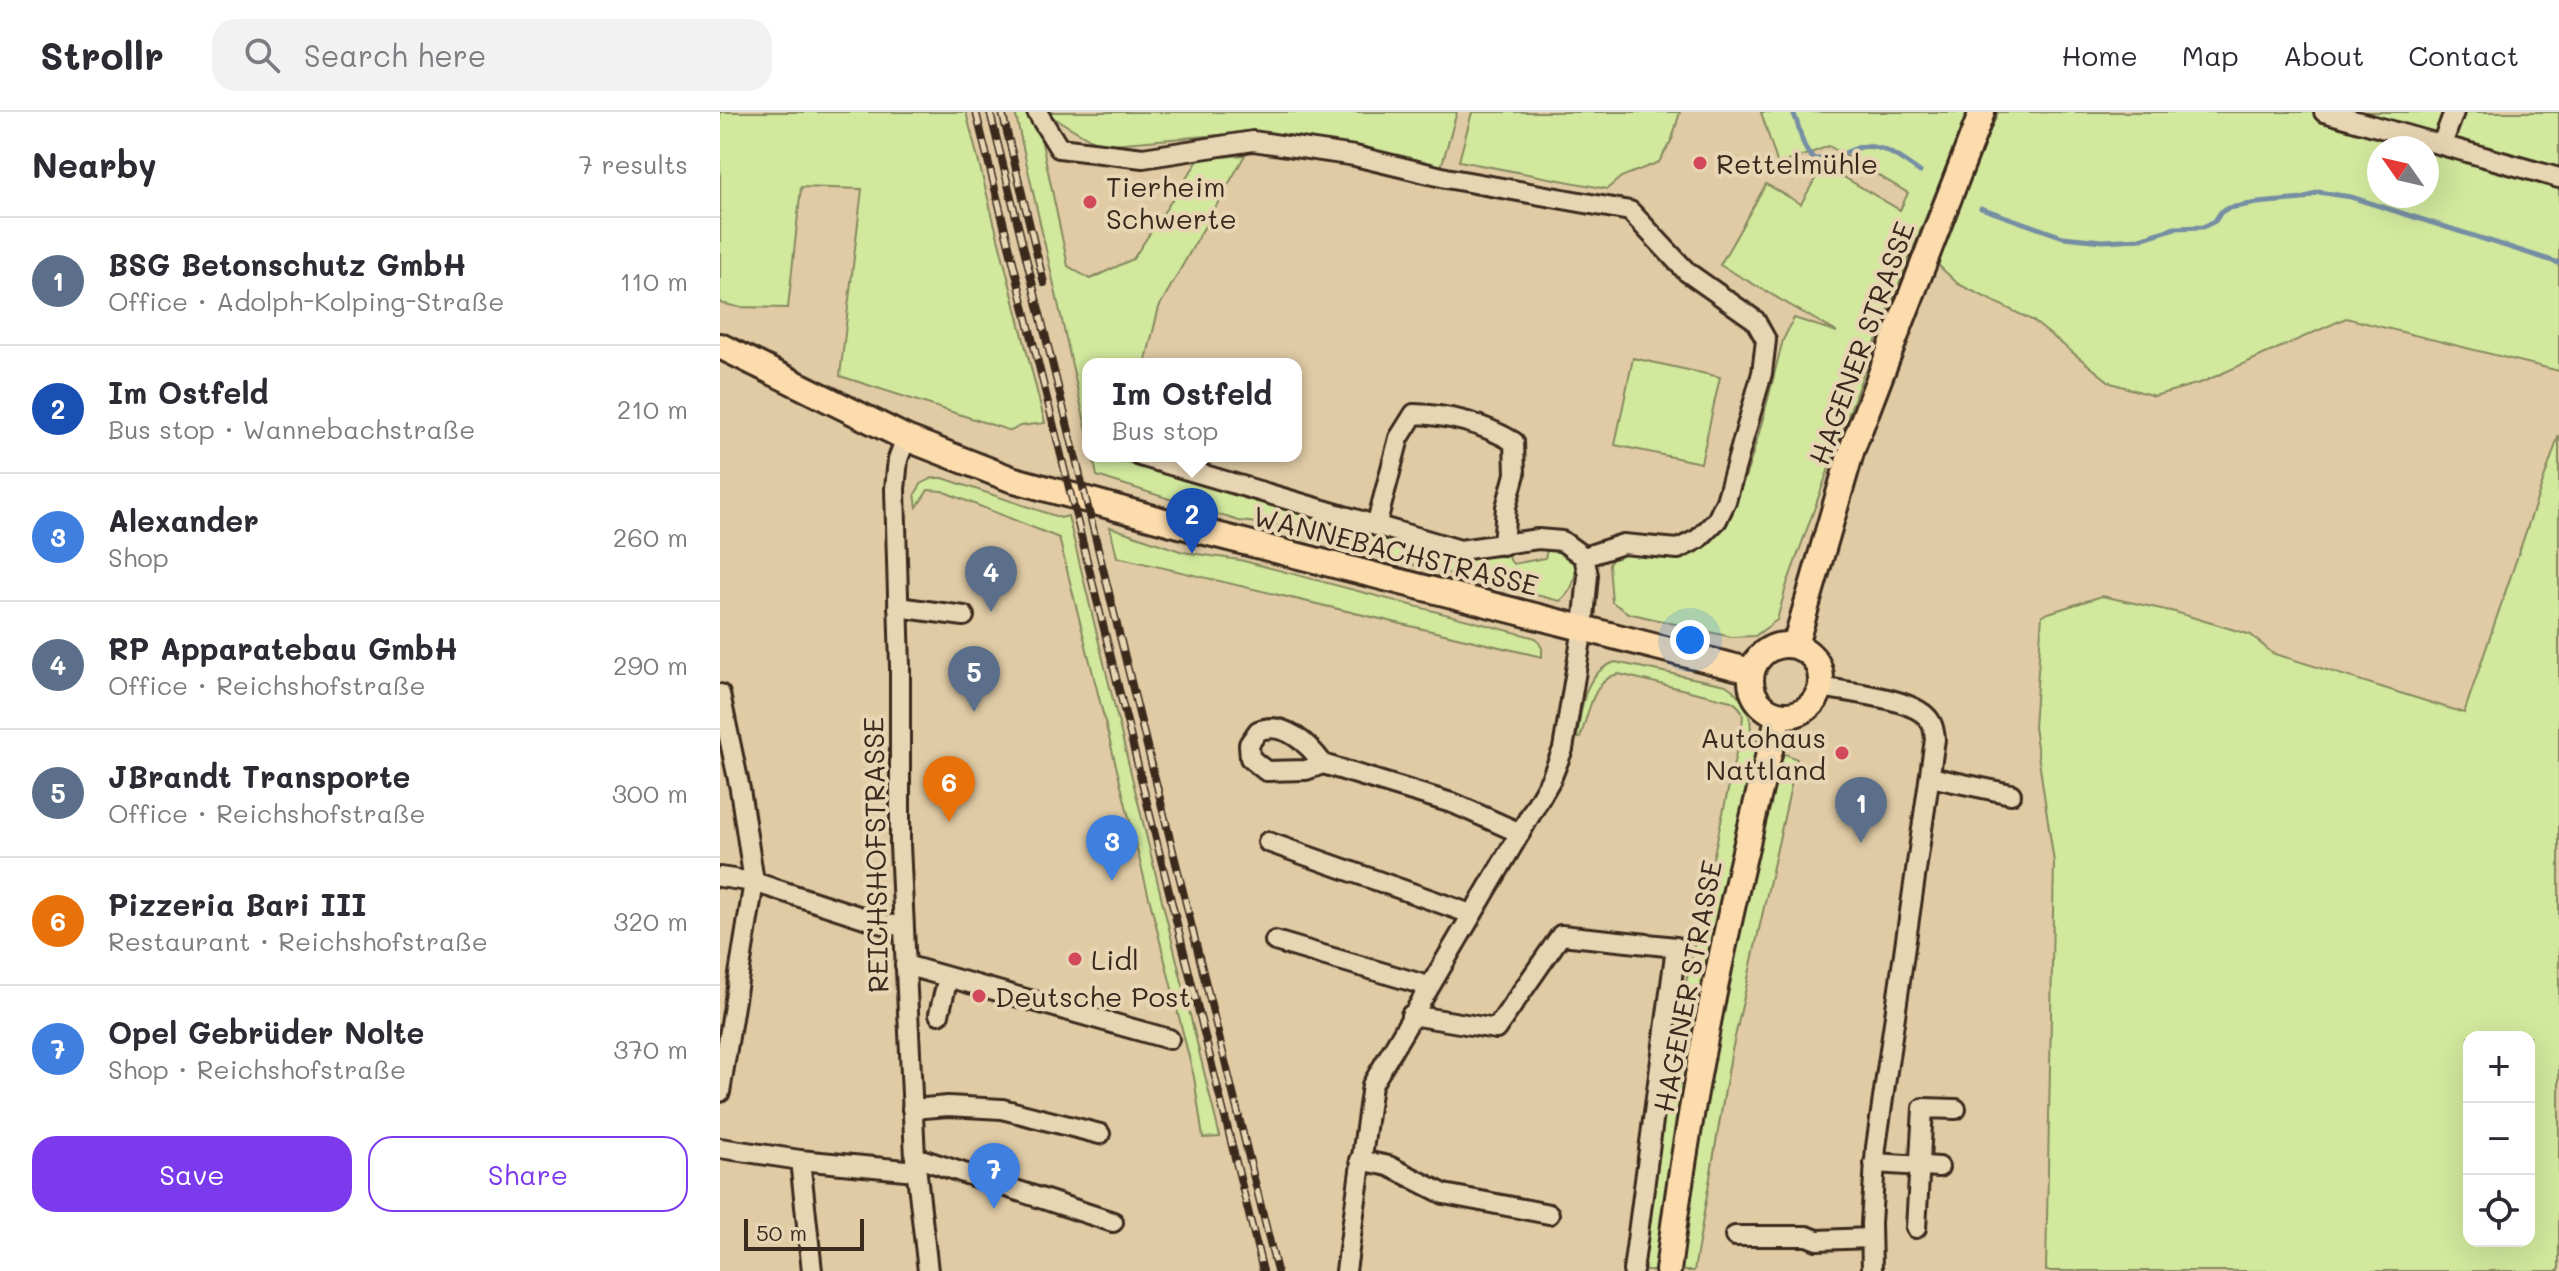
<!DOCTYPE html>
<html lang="en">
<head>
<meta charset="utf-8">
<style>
	body { margin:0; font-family:Mali,sans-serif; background:#f2f2f3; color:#2b2b33 }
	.controls { position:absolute; right:24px; bottom:24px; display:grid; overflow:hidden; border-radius:16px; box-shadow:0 8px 32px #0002 }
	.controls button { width:72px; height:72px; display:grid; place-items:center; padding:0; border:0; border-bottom:2px solid #e1e1e2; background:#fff; color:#2b2b33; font:40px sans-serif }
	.compass { position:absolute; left:1647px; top:24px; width:72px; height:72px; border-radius:50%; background:#fff; box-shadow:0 8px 32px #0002; rotate:304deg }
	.scale { position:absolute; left:24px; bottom:20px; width:120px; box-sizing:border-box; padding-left:8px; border:4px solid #3b2a1e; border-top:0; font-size:22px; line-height:28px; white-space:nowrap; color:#3b2a1e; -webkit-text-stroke:6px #e8d5b3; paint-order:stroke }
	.you { position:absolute; left:970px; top:528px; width:28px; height:28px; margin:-20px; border:6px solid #fff; border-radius:50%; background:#1a73e8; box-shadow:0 0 0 12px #1a73e833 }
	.badge { display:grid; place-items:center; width:52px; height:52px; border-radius:50%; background:#7c3aed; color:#fff; font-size:26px; font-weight:700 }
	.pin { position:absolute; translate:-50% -66px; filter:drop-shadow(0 2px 4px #0008) }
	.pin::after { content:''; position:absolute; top:42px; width:28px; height:24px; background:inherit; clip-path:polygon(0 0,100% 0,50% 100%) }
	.popup { position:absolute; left:362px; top:246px; width:220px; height:104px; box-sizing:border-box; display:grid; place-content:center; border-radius:16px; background:#fff; filter:drop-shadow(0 2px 6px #0005); font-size:26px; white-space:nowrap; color:#7c7c81 }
	.popup b { font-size:30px; color:#2b2b33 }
	.popup::after { content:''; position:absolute; left:50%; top:100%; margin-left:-16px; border:16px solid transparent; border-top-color:#fff }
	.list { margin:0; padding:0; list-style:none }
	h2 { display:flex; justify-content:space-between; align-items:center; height:104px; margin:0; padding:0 32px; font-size:34px }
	h2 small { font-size:26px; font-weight:400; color:#7c7c81 }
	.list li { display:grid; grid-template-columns:52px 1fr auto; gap:24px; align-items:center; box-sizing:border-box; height:128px; padding:0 32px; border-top:2px solid #e1e1e2 }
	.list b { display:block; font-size:30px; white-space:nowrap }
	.list p { margin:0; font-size:26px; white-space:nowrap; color:#7c7c81 }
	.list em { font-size:26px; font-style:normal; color:#7c7c81 }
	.actions { display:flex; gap:16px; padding:24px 32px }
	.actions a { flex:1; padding:18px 0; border:2px solid #7c3aed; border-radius:24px; text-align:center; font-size:28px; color:#7c3aed }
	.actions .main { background:#7c3aed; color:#fff }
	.icon { flex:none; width:44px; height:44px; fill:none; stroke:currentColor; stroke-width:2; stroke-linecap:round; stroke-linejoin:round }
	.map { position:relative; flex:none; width:1839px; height:1159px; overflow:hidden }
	header { display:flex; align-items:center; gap:48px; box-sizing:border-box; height:112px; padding:0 40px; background:#fff; border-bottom:2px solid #e1e1e2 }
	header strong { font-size:38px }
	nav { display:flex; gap:44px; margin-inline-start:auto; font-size:28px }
	.search { width:560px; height:72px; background:#f2f2f3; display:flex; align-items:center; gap:20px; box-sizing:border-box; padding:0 28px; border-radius:24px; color:#7c7c81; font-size:30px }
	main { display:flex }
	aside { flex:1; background:#fff }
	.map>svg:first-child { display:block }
</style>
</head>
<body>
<header>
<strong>Strollr</strong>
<div class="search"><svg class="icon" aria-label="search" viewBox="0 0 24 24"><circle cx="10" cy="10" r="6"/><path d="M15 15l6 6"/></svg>Search here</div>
<nav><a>Home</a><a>Map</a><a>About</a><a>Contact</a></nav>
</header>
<main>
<aside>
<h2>Nearby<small>7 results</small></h2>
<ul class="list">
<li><span class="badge" style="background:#5c6f8a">1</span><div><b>BSG Betonschutz GmbH</b><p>Office · Adolph-Kolping-Straße</p></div><em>110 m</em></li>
<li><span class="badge" style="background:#1a4fb4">2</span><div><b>Im Ostfeld</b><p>Bus stop · Wannebachstraße</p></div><em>210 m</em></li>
<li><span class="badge" style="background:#3f7fe0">3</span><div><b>Alexander</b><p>Shop</p></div><em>260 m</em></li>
<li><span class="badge" style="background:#5c6f8a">4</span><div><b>RP Apparatebau GmbH</b><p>Office · Reichshofstraße</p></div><em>290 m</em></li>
<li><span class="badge" style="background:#5c6f8a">5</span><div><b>JBrandt Transporte</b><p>Office · Reichshofstraße</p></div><em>300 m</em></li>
<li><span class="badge" style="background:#e8710a">6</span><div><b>Pizzeria Bari III</b><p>Restaurant · Reichshofstraße</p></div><em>320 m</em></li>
<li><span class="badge" style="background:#3f7fe0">7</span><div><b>Opel Gebrüder Nolte</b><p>Shop · Reichshofstraße</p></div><em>370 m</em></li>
</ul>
<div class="actions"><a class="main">Save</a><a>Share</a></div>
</aside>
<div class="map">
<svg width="1839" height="1159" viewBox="0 0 1839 1159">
	<rect width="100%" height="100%" fill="#e0cba5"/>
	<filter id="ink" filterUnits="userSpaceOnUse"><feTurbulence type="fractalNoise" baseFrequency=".0125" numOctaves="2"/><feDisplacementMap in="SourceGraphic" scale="16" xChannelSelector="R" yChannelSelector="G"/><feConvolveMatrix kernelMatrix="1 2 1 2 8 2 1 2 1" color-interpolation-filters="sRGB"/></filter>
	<g filter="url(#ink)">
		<g fill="#d1e89d" stroke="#86895e" stroke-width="2" fill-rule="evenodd">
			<polygon points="0,0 246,0 325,311 300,314 291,319 120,264 142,77 81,75 68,196 18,195 0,191"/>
			<polygon points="295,0 311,0 321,26 348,154 370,167 413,147 479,47 525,43 439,195 425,252 368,252 368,324"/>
			<polygon points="324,0 737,0 720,59 534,20 380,33"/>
			<polygon points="752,0 960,0 952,27 939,50 901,65 887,77 739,49"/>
			<path d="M1041,0H1248L1146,254L1066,475L1057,508L1035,524L1011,525L908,501L892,490L889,452L896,443C920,441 967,446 987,433C1024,406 1050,275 1063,228L1074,206L1117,220L1000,153L1046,72L1081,92L1103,53L1180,98L1188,81L1109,34L1058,53Z"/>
			<path d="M1278,0H1839V259L1626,206L1483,270L1434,284L1391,271L1312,208L1238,172L1214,149ZM1659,36H1707V84H1659Z"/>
			<polygon points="913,246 1000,265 981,351 895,333"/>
			<path d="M1839,323V1159H1326L1334,750L1314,615L1322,503L1382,484L1455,500L1531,523L1552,541L1744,601ZM1749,925H1809V1129H1749Z"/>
			<path d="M373,344H398L397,348L743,445L787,444L793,452L825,446L827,439C839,438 848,443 856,452C855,469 853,478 840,489L647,441L609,423L578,415L519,409L377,364Z"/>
			<polygon points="213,366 223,366 341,406 348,404 500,1025 483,1026 474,965 339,426 222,379 208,378 197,395 195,382 202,371"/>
			<polygon points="390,415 463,440 520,448 816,526 822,536 822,545 397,445"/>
			<path d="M895,550L1006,573C1023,584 1034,605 1030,624L1020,622C1024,607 1026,597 1011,589L899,562C872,566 868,605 860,626H857C862,596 862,562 895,550Z"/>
			<polygon points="1020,623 1077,647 1011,943 974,1159 923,1159 955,921"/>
		</g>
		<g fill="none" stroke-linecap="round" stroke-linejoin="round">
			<g stroke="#768ea3" stroke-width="5">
				<path d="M1073,0C1082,19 1079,33 1094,47C1119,48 1116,43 1137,36C1160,29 1182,48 1200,60"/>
				<polyline points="1261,96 1343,125 1383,129 1420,127 1455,116 1483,115 1495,109 1501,100 1509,96 1537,91 1583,87 1598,80 1631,85 1839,151"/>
			</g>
			<defs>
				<g id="minor">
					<polyline points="317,0 339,36 423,46 533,29 635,44 726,66 910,99 967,160 1035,208 1046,228 1042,261 1006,389 997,408 978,427 958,437 903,432 864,445"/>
					<polyline points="1604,0 1839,66"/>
					<polyline points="1722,32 1734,0"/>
					<polyline points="186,326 178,347 175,377 180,555 180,733 195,1045 208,1159"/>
					<polyline points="420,344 740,438 818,427 842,429 864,445 868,463 863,516 843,637 831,667 800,721"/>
					<path d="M656,414L679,326L694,302C730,303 764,312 794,330L795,362L786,395L783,433"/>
					<polyline points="178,495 244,504"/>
					<path d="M1101,575C1126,580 1197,586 1210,609C1214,614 1214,621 1215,627L1156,1035L1151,1111L1152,1159"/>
					<polyline points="0,582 20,677 34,770 0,980"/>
					<path d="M603,652C589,632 563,608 538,619L529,632L530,646L546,659L586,658L603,652L735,692L800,721L652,973L626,1159"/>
					<polyline points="1210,665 1291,682"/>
					<polyline points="548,730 751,802"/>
					<polyline points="0,765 34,770 163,812 183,814"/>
					<polyline points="555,829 708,874"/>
					<polyline points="185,853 449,927"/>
					<polyline points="219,902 228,866"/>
					<polyline points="691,903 776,917 841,823 956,835 913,1159"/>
					<polyline points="192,997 228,994 282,997 380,1022"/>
					<polyline points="0,1036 80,1048 196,1059"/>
					<polyline points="195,1045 393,1110"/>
					<polyline points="80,1048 92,1159"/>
					<polyline points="640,1048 669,1054 724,1082 829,1102"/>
					<polyline points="1154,1051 1219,1055"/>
					<polyline points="1196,1116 1203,996 1236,997"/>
					<polyline points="1015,1124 1087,1124 1097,1128 1151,1126"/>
				</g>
				<g id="major">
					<polyline points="0,234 186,326 291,367 481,419 1031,559"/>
					<circle cx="1066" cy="568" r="35"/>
					<polyline points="1075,533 1132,337 1262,0"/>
					<path d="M948,1159C971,971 1011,786 1059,603"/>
				</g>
			</defs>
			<use href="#minor" stroke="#3b2a1e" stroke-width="24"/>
			<use href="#major" stroke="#3b2a1e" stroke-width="30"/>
			<use href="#minor" stroke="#e8d5b3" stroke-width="18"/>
			<use href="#major" stroke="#fcdcac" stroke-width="24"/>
			<defs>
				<g id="rail">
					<polyline points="256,0 543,1159"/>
					<polyline points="270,0 557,1159"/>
					<polyline points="282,0 324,171"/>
				</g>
			</defs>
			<use href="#rail" stroke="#3b2a1e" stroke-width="8"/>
			<use href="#rail" stroke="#e8d5b3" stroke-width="5" stroke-dasharray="15" stroke-linecap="butt"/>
		</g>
	</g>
	<g fill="#d1495b" stroke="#e8d5b3" stroke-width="3">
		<circle cx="980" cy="51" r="8"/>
		<circle cx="370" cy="90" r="8"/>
		<circle cx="1122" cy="641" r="8"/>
		<circle cx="355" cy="847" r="8"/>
		<circle cx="259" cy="884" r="8"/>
	</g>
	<g text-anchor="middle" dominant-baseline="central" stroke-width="8" stroke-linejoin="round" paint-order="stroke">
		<g font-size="28" fill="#3b2a1e" stroke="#e8d5b3" text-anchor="start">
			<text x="996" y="51">Rettelmühle</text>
			<text x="386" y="74">Tierheim<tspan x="386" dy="32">Schwerte</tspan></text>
			<text x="1106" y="625" text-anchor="end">Autohaus<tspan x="1106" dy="32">Nattland</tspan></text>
			<text x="371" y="847">Lidl</text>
			<text x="275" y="884">Deutsche Post</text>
		</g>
		<g font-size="28" fill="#3b2a1e" stroke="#e8d5b3">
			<text transform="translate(1141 231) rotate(-70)">HAGENER STRASSE</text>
			<text transform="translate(676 438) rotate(14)">WANNEBACHSTRASSE</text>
			<text transform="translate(155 743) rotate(-91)">REICHSHOFSTRASSE</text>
			<text transform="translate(967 874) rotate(-79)">HAGENER STRASSE</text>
		</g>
	</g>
</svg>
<div class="controls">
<button>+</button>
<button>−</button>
<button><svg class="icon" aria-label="locate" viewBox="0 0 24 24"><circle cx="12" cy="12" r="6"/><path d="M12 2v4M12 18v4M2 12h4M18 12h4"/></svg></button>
</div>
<svg class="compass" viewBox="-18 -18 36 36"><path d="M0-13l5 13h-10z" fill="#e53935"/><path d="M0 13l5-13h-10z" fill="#7c7c81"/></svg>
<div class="scale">50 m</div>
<div class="you"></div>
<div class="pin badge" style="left:1141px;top:731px;background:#5c6f8a">1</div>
<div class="pin badge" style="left:472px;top:442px;background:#1a4fb4">2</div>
<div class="popup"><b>Im Ostfeld</b>Bus stop</div>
<div class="pin badge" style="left:392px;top:769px;background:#3f7fe0">3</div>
<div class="pin badge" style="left:271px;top:500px;background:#5c6f8a">4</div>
<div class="pin badge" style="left:254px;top:600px;background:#5c6f8a">5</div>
<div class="pin badge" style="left:229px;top:710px;background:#e8710a">6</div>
<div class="pin badge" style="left:274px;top:1097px;background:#3f7fe0">7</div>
</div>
</main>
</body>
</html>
